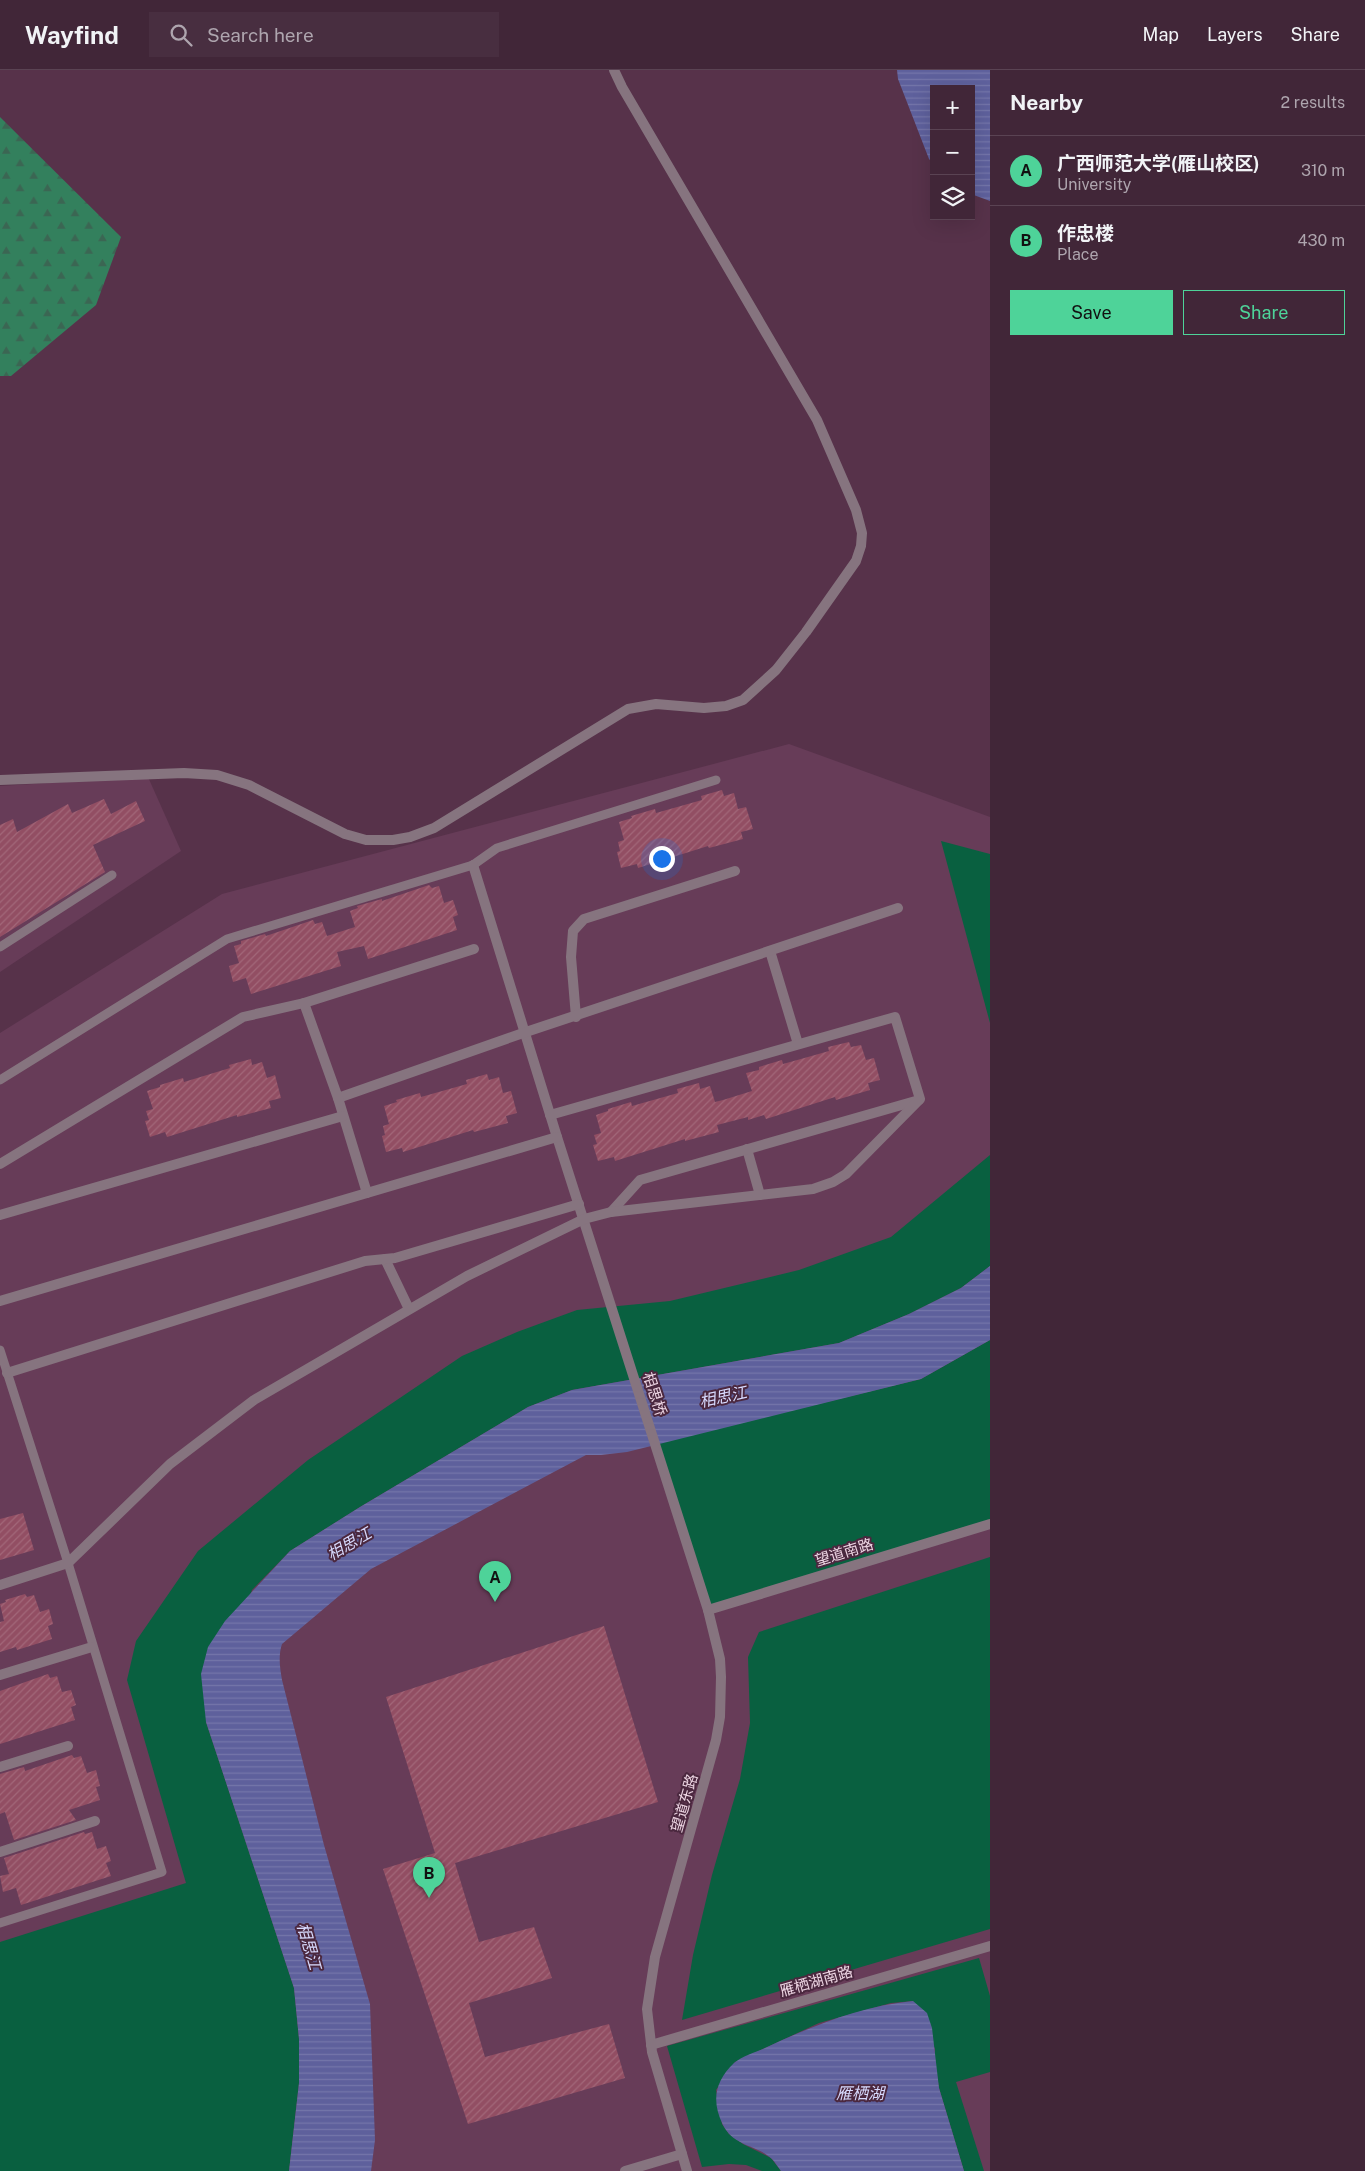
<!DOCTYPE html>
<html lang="en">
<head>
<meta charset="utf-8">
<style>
	body { margin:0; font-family:"Public Sans","Noto Sans SC",sans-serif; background:#482e40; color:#f1f3f6 }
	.controls { position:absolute; right:15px; top:15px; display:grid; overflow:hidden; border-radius:0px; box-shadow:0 5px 20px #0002 }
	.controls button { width:45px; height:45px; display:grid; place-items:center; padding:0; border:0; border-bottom:1px solid #5a4353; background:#412638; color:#f1f3f6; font:25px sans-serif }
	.you { position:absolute; left:661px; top:788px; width:18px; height:18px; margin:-12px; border:4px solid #fff; border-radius:50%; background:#1a73e8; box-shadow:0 0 0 8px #1a73e833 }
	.badge { display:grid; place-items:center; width:32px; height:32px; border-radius:50%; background:#4ed399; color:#111; font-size:16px; font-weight:700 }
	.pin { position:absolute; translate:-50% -41px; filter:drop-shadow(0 1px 2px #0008) }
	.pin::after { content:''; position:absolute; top:26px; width:18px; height:15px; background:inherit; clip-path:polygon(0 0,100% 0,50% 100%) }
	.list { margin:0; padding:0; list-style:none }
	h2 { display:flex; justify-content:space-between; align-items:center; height:65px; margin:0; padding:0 20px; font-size:21px }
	h2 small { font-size:16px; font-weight:400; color:#aea5ae }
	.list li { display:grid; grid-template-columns:32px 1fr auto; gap:15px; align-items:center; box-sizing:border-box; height:70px; padding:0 20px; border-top:1px solid #5a4353 }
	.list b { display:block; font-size:19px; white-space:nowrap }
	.list p { margin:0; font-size:16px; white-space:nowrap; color:#aea5ae }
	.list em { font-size:16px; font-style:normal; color:#aea5ae }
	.actions { display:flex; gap:10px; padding:15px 20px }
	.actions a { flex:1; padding:11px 0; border:1px solid #4ed399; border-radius:0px; text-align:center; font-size:18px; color:#4ed399 }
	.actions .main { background:#4ed399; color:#111 }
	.icon { flex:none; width:28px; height:28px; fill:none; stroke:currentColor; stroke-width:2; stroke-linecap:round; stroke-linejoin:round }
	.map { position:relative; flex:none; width:990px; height:2101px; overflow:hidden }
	header { display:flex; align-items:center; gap:30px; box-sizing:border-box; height:70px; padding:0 25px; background:#412638; border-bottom:1px solid #5a4353 }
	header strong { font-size:24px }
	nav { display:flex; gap:28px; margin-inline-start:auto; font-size:18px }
	.search { width:350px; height:45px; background:#482e40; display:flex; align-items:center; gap:12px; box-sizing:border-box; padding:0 18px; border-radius:0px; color:#aea5ae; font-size:19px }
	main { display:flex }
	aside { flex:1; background:#412638 }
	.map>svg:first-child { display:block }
</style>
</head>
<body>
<header>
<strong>Wayfind</strong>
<div class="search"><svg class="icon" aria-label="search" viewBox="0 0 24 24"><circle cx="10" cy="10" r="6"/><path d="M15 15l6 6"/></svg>Search here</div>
<nav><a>Map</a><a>Layers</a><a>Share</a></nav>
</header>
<main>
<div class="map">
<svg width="990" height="2101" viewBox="0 0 990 2101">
	<defs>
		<pattern id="forest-firs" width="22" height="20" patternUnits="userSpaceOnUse" patternTransform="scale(1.25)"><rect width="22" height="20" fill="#33805d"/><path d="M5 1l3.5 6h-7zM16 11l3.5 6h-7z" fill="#3b6653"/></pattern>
		<pattern id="water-rules" width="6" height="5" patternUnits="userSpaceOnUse" patternTransform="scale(1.25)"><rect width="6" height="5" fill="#5e609c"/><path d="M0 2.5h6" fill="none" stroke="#7576aa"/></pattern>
		<pattern id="building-hatch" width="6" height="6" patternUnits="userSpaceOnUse" patternTransform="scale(1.25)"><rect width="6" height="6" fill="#924e63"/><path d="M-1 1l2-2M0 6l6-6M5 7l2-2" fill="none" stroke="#a26779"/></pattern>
	</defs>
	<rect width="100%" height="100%" fill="#57324a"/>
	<g fill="#673c58">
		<polygon points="789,674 990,747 990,2101 0,2101 0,963 222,824"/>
		<polygon points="148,707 181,781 0,902 0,716"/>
	</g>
	<g fill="#096040">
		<polygon points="941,771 990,784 990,953"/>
		<polygon points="990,1085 990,1196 961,1218 909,1244 839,1273 572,1320 528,1337 360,1437 290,1481 252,1520 206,1652 294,1918 299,1969 299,2013 289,2101 0,2101 0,1872 186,1813 127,1610 136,1571 198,1481 308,1390 462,1286 517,1262 577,1240 670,1231 799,1200 891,1167"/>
		<polygon points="990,1270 990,1454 708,1540 655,1374 921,1309"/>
		<polygon points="990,1487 990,1859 682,1950 693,1885 712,1805 740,1709 750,1653 748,1587 759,1562"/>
		<polygon points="979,1888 990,1926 990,2002 956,2012 984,2101 964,2101 939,2018 935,1992 935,1979 913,1931 891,1933 819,1953 735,1992 716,2020 722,2054 729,2064 743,2074 771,2088 781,2101 762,2101 746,2095 729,2094 702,2097 667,1976"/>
	</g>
	<polygon fill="url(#forest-firs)" points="0,47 121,167 96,235 11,306 0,306"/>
	<g fill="url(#water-rules)">
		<polygon points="897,0 990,0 990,131 971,124 971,19 934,19 934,94 929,89 898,9"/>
		<path d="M990,1196V1270L921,1309L627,1382L601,1385H586L371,1499L282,1574C278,1586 280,1598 282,1610L324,1775L370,1934L375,2070L371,2101H289L299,2013V1969L294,1918L206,1652L201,1604L208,1577L225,1551L290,1481L360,1437L528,1337L572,1320L839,1273L909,1244L961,1218Z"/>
		<path d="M913,1931L927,1943L932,1958L939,2018L964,2101H781C778,2097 775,2092 772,2089C758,2075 734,2077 723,2055C711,2031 715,2011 734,1993C742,1986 756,1982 765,1978C812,1956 861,1936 913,1931Z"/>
	</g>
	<g fill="url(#building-hatch)">
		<polygon points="722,720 724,726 734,723 738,739 746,737 753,759 741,762 743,769 709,778 708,776 638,798 637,794 621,798 617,782 620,781 618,772 624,770 619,752 632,748 631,746 655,739 656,743 702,730 701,726"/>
		<polygon points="104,729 111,744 136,731 145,751 93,775 105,802 0,867 0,755 13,749 17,762 68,734 72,743"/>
		<polygon points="429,815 432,818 439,816 444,833 453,830 458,845 453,847 457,860 368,889 364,876 337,882 341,896 251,924 246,908 233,912 229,896 239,893 234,876 241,874 241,871 265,864 266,866 313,850 315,854 322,852 327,866 355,857 350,841 358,838 357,836 382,829 382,831"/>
		<polygon points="849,972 851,977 861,975 866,990 874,988 880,1010 868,1013 870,1020 836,1030 835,1027 766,1049 764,1045 748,1050 748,1047 717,1055 719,1062 685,1071 685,1069 615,1091 614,1087 598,1091 593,1075 597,1074 594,1065 601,1063 596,1045 608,1041 608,1039 631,1032 632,1036 678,1023 677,1019 699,1013 700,1019 710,1016 715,1032 723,1030 752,1021 746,1003 759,1000 759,997 782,990 783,994 815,985 829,981 828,977"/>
		<polygon points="251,989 252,995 262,992 267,1008 275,1005 281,1028 269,1031 271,1038 237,1047 237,1045 167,1067 165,1062 150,1067 145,1051 149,1050 146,1041 153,1039 147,1021 160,1017 160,1015 183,1008 184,1012 230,998 229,995"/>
		<polygon points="487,1004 489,1010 499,1007 503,1023 511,1021 517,1043 506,1046 508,1053 474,1062 473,1060 403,1082 402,1078 386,1082 382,1066 385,1065 383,1056 389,1054 384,1036 397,1032 396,1030 420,1023 421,1027 467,1014 466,1010"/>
		<polygon points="23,1443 34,1480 0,1490 0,1449"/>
		<polygon points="25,1524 27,1527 34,1525 40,1542 49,1539 53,1554 48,1556 52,1569 17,1580 16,1577 0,1582 0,1552 4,1551 0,1534 6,1532 5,1530"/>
		<polygon points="604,1556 658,1732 455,1793 479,1872 534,1857 552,1908 469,1933 485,1987 609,1954 625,2008 468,2054 383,1799 435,1783 386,1627"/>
		<polygon points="48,1604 50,1608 57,1606 62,1622 71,1620 76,1635 71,1637 75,1650 0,1674 0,1621"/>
		<polygon points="72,1685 74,1688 81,1686 87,1703 96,1700 100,1716 96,1717 100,1730 69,1740 76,1750 14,1770 5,1742 0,1744 0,1704 24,1697 25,1701"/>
		<polygon points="84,1762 85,1764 92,1762 97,1779 106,1776 111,1791 106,1793 111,1806 21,1835 16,1818 3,1822 0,1806 9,1804 4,1788"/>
	</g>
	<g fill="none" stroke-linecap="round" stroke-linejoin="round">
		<g stroke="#86747f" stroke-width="9">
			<polyline points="0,877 112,805"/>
			<polyline points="0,1010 227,869 473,795 497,778 716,710"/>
			<polyline points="0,1280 68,1493 162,1802 0,1853"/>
		</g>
		<g stroke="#86747f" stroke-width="10">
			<polyline points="0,710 184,703 217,705 249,715 345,764 366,770 393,770 410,767 434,758 628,639 656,634 704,638 726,636 743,630 776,600 806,562 856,491 861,476 862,463 856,440 817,350 622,17 614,0"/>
			<polyline points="473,795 557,1067 708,1540 720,1589 721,1607 720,1647 716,1670 655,1887 647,1939 652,1982 687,2101"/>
			<polyline points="770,881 798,974"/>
			<polyline points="576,947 571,887 573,861 584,849 735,801"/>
			<polyline points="338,1028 526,962 898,838"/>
			<polyline points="747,1079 760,1125"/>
			<polyline points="0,1094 243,947 304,933"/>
			<polyline points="367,1123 338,1028 304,933 474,879"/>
			<polyline points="611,1142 640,1110 919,1030"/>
			<polyline points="0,1145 343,1046"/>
			<polyline points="385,1189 409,1239"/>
			<polyline points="0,1231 557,1067"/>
			<polyline points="7,1303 365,1191 395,1188 579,1134"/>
			<polyline points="0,1515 68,1493 170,1394 254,1330 467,1206 584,1149 611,1142 813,1119 833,1112 846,1104 920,1029 895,947 550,1045"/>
			<polyline points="708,1540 990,1454"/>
			<polyline points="0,1605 92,1577"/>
			<polyline points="0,1697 68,1676"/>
			<polyline points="0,1782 95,1751"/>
			<polyline points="651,1975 990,1876"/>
			<polyline points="625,2101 682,2084"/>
		</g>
	</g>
	<g text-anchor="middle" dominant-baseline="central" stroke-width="4" stroke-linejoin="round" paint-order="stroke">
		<g font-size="15" fill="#edd5e3" stroke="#4b283f">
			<text transform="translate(655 1324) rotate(72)">相思桥</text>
			<text transform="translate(844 1482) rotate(-17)">望道南路</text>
			<text transform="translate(684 1733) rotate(-74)">望道东路</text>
			<text transform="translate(816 1911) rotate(-16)">雁栖湖南路</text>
		</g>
		<g font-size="16" font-style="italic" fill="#d7dafe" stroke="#4b283f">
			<text transform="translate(723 1327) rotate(-12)">相思江</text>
			<text transform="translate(349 1474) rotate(-30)">相思江</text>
			<text transform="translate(309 1876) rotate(74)">相思江</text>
			<text x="860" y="2023">雁栖湖</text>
		</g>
	</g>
</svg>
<div class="controls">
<button>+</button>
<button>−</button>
<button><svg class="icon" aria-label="layers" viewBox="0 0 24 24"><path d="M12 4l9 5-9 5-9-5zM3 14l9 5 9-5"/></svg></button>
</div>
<div class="you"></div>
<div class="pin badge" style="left:495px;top:1532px">A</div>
<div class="pin badge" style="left:429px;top:1828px">B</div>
</div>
<aside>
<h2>Nearby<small>2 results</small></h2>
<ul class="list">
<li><span class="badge">A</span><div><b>广西师范大学(雁山校区)</b><p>University</p></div><em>310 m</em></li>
<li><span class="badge">B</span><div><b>作忠楼</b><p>Place</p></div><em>430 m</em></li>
</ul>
<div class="actions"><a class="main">Save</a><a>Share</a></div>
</aside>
</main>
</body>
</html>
